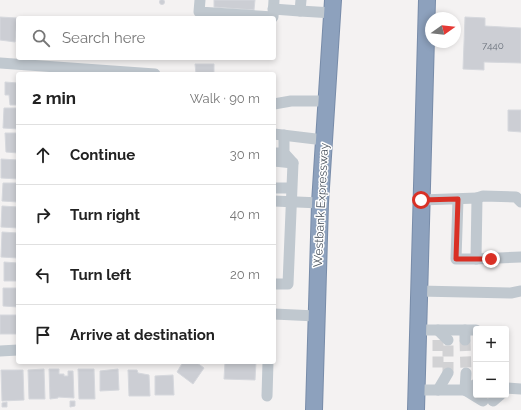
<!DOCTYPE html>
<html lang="en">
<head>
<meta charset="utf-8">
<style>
	body { margin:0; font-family:Raleway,sans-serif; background:#f6f6f6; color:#222 }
	.controls { position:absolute; right:12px; bottom:12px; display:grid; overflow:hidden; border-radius:4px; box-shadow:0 2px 6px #0003 }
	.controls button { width:36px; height:36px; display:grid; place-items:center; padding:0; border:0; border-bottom:1px solid #e0e0e0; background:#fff; color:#222; font:20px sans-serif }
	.compass { position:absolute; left:425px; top:12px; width:36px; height:36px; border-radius:50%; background:#fff; box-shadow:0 2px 6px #0003; rotate:75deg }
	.stop { position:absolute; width:12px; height:12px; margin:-9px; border:3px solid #d93025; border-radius:50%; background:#fff }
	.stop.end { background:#d93025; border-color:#fff; box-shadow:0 1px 4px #0008 }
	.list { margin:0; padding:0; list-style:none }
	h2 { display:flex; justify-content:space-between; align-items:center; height:52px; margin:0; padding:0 16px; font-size:17px }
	h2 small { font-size:13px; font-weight:400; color:#767676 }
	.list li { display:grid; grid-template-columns:26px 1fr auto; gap:12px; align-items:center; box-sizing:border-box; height:60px; padding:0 16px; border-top:1px solid #e0e0e0 }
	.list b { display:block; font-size:15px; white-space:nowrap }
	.list em { font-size:13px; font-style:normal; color:#767676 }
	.icon { flex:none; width:22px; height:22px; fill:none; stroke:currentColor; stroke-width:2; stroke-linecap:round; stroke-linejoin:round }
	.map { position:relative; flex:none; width:521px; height:410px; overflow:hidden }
	.search { position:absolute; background:#fff; box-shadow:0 2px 6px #0003; left:16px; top:16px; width:260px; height:44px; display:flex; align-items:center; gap:10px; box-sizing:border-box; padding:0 14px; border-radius:4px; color:#767676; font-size:15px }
	.panel { position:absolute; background:#fff; box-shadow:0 2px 6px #0003; left:16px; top:72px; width:260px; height:292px; border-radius:4px }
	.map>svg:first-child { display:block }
</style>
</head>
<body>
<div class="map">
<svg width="521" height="410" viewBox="0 0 521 410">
	<rect width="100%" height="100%" fill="#f4f2f2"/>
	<g fill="#ccced4" stroke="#d6d8dd">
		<circle cx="162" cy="2" r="2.5"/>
		<polygon points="214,0 255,0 254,10 214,7"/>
		<polygon points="0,17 17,18 15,42 0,40"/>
		<polygon points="465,17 485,18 485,26 521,28 521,63 484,62 484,70 463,69"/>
		<polygon points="195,64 214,64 214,74 196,74"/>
		<polygon points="5,82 18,83 18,105 10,105 9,95 5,95"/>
		<polygon points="4,108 18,108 18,129 3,128"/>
		<polygon points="508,110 521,110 521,132 508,131"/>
		<polygon points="5,133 18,133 18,153 6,152"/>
		<polygon points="1,159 18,160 18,179 1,178"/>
		<polygon points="3,183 18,183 18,202 2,201"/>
		<polygon points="2,206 18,207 18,228 1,227"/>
		<polygon points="2,232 18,233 18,258 1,257"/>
		<polygon points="4,262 18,263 18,281 4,281"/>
		<polygon points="3,288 18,288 18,307 3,306"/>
		<rect x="0" y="315" width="18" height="19"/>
		<polygon points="183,362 196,362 204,368 193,384 177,372"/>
		<polygon points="225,362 256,362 255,380 224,379"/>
		<polygon points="44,369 45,399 29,399 28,370"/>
		<polygon points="49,369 59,369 59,374 64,374 64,376 68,376 68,371 73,371 74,398 58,397 58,398 50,399"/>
		<polygon points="78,369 94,369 95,399 79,399"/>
		<polygon points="118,369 119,390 100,391 100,371"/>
		<polygon points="1,370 23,370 24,400 2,401"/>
		<polygon points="128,370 137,370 138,373 149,375 150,396 129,396"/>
		<polygon points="173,375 174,395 155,395 155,376"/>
		<polygon points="70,401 75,401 75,406 70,407"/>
		<polygon points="7,402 7,407 2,407 2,403"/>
	</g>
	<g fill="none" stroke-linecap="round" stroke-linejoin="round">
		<g stroke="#d2d2d4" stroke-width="11" stroke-dasharray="11 5.5" stroke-linecap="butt">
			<polyline points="438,340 438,373"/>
			<polyline points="465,340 466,373"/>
			<polyline points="448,373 448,340"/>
		</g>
		<defs>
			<g id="highway">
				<polyline points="314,410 320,203 333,0"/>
				<polyline points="416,410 427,0"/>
			</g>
		</defs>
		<use href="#highway" stroke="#788ca9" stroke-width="18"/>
		<g stroke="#c0c8cf" stroke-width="11">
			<polyline points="200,0 199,12 273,17 274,0"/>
			<polyline points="273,9 300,11 301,0"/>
			<polyline points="300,11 333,13"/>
			<polyline points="0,63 155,74"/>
			<polyline points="274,104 291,101 327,101"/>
			<polyline points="274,134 324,140"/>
			<polyline points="274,153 284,153"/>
			<polyline points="274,161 293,163"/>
			<polyline points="274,188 291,188"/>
			<polyline points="477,198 483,196 516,197 521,202"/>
			<polyline points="421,200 477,198 476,259 456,259 458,199"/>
			<polyline points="274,201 320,203"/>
			<polyline points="476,259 521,257"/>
			<polyline points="274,284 288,284 293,163 284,153 284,135"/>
			<polyline points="419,291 511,293 521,291"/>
			<polyline points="274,314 316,316"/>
			<polyline points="417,330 465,330 465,340"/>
			<polyline points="438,330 448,340"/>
			<polyline points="465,330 476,330"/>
			<polyline points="0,351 18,350"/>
			<polyline points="506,388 521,389"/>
			<polyline points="416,390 465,390 476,384"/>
			<polyline points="438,390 448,373"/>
			<polyline points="465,390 483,401"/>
			<polyline points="465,390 466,373"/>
			<polyline points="267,396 268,362"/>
			<polyline points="493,401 500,395"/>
		</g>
		<use href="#highway" stroke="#8da1bd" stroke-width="16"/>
	</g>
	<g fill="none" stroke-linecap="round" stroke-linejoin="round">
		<polyline stroke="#d93025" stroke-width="5" points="421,200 458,199 456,259 491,259"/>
	</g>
	<g text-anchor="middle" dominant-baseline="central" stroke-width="3" stroke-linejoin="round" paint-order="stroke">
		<g font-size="10" fill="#6a727c">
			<text x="493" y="45">7440</text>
		</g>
		<g font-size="12" fill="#4a535e" stroke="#fff">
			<text transform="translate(321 205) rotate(-87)">Westbank Expressway</text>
		</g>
	</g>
</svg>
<div class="controls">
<button>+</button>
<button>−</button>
</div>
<svg class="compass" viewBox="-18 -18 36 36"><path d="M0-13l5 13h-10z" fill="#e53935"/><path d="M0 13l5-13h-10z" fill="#767676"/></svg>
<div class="stop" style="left:421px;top:200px"></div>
<div class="stop end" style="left:491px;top:259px"></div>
<div class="search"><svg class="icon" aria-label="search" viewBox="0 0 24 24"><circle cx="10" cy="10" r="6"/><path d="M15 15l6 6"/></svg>Search here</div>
<section class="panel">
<h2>2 min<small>Walk · 90 m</small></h2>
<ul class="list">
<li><svg class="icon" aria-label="ahead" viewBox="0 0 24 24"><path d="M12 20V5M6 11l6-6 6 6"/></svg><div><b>Continue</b></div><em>30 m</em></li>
<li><svg class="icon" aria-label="right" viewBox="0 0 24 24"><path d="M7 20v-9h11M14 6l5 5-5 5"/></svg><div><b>Turn right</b></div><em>40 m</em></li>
<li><svg class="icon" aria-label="left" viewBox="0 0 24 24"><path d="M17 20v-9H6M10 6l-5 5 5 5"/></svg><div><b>Turn left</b></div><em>20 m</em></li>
<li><svg class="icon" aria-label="arrive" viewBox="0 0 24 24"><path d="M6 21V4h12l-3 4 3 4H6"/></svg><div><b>Arrive at destination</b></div></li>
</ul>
</section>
</div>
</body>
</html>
